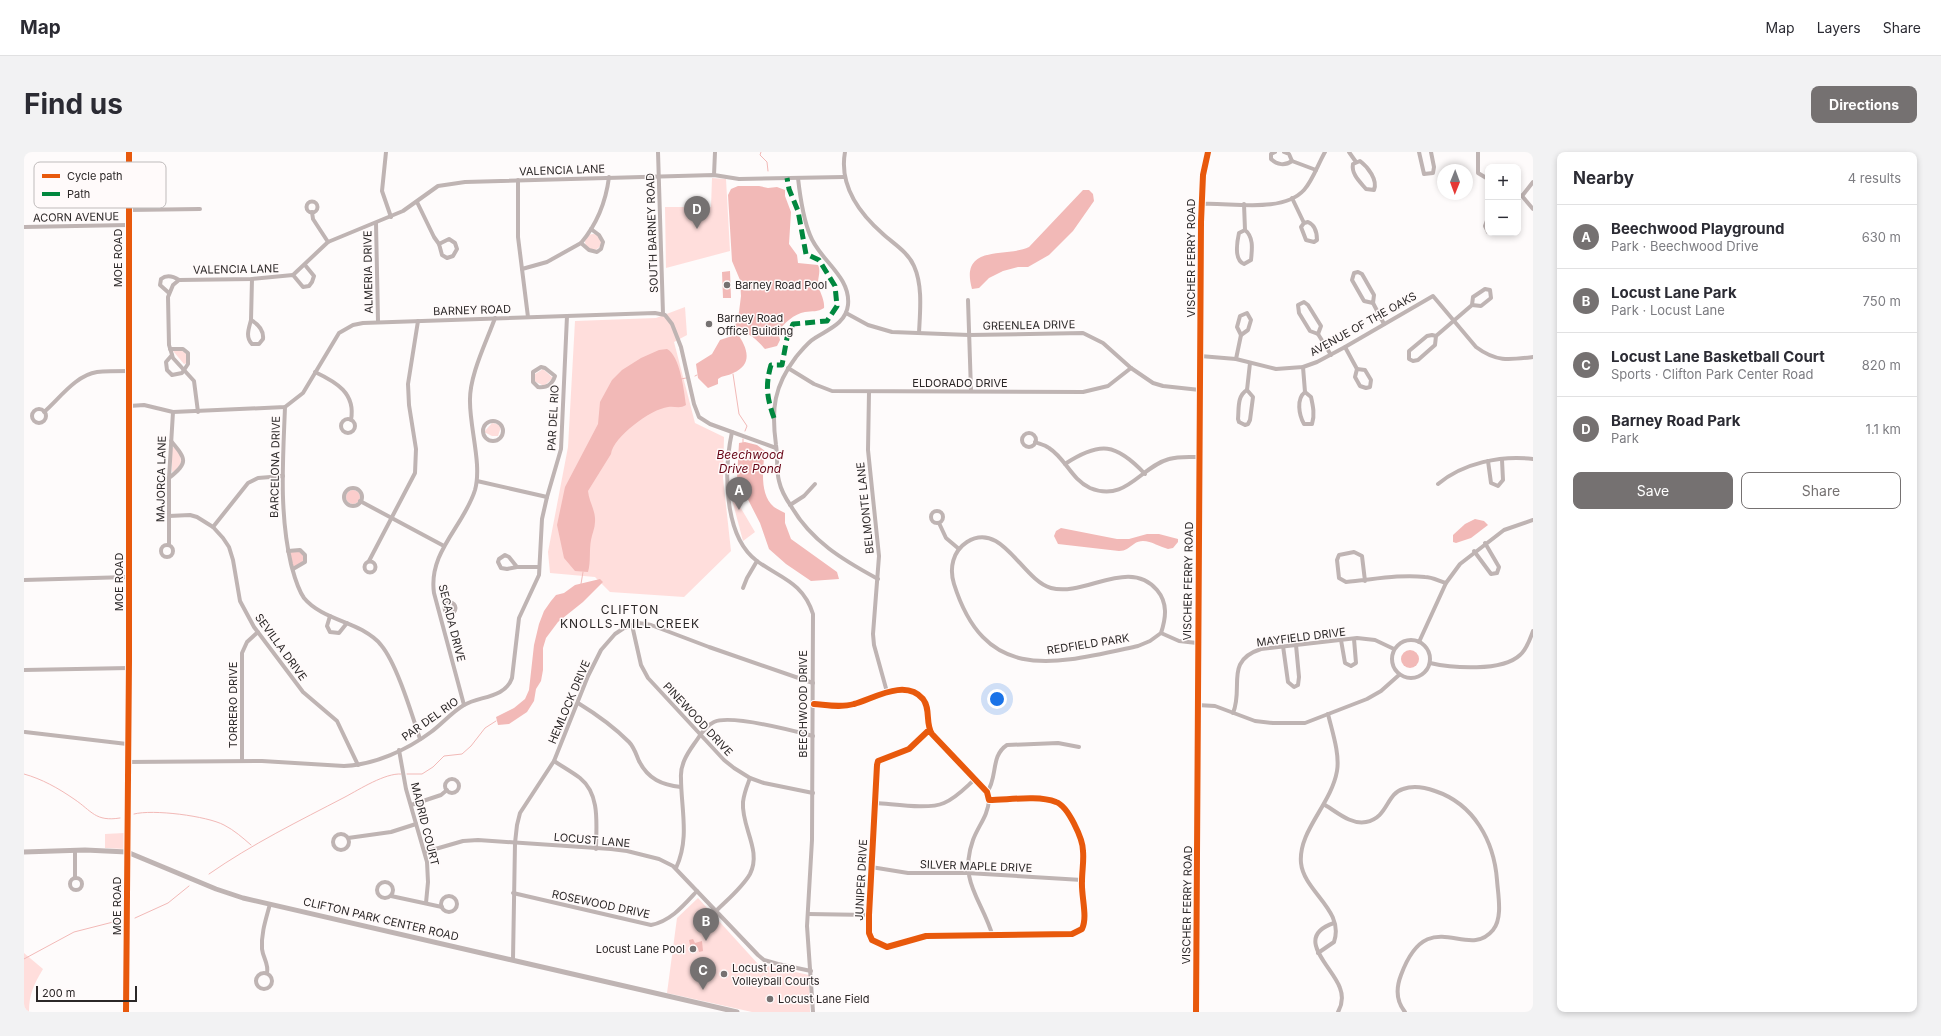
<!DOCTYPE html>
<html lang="en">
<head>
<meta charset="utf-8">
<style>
	body { margin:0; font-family:Inter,sans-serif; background:#f2f2f3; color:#2b2b33 }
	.controls { position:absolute; right:12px; top:12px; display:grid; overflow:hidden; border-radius:8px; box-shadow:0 2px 6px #0003 }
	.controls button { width:36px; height:36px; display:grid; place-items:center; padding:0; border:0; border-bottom:1px solid #e1e1e2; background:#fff; color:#2b2b33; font:20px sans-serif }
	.compass { position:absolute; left:1413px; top:12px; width:36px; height:36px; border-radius:50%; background:#fff; box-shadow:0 2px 6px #0003; rotate:181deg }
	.scale { position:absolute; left:12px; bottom:10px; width:101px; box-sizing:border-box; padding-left:4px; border:2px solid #2b2727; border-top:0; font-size:11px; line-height:14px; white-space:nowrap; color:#2b2727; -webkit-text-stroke:3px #fffafa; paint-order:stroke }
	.you { position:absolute; left:973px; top:547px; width:14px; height:14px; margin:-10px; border:3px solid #fff; border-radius:50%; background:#1a73e8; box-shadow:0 0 0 6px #1a73e833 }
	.badge { display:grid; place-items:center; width:26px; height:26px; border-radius:50%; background:#757171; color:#fff; font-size:13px; font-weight:700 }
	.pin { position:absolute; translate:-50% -33px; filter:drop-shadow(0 1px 2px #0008) }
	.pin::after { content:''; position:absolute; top:21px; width:14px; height:12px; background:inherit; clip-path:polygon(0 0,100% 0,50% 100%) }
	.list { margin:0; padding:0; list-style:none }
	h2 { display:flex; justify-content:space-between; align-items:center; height:52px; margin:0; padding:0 16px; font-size:17px }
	h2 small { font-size:13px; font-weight:400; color:#7c7c81 }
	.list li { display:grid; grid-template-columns:26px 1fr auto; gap:12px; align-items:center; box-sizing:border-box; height:64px; padding:0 16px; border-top:1px solid #e1e1e2 }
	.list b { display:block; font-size:15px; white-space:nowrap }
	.list p { margin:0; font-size:13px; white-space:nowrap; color:#7c7c81 }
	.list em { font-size:13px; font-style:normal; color:#7c7c81 }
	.actions { display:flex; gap:8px; padding:12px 16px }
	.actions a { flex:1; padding:9px 0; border:1px solid #757171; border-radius:8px; text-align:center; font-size:14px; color:#757171 }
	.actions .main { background:#757171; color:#fff }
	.map { position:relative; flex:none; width:1509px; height:860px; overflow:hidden; border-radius:8px }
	header { display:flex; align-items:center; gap:24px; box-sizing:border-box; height:56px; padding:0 20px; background:#fff; border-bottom:1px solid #e1e1e2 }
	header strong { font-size:19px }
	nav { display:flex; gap:22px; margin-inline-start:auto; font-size:14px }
	.intro { display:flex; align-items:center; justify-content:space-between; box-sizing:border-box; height:96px; padding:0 24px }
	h1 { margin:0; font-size:28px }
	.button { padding:10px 18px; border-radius:8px; background:#757171; color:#fff; font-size:14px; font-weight:700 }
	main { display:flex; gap:24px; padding:0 24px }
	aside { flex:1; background:#fff; border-radius:8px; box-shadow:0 2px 6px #0003 }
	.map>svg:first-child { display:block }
</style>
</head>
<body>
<header>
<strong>Map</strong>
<nav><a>Map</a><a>Layers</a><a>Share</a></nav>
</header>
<div class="intro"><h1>Find us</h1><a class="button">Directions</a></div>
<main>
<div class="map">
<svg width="1509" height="860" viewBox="0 0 1509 860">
	<rect width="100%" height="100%" fill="#fefbfb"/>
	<g fill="#ffdedc">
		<polygon points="688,26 702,27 706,99 642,116 641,55 687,55"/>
		<circle cx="569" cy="90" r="8"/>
		<polygon points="661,155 663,183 650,190 671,271 700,285 699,326 707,399 660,445 586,440 571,425 526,421 524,400 544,295 551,169 632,166"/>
		<polygon points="156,198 162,201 163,211 160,212 149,199"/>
		<polygon points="519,217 529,226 520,234 510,229 511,222"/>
		<polygon points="468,271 473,272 477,275 474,284 468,284 460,280"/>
		<polygon points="150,295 156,302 157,310 153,318 148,320 148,296"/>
		<polygon points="705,336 731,380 719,389"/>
		<polygon points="100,681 101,697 81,696 81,682"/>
		<polygon points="674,746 734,812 785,823 786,860 728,860 643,841 653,766"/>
		<path d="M0,801L19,817C10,832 5,842 5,860H0Z"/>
	</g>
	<g fill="#fbcdcc">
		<circle cx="329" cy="345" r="7"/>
		<polygon points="276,398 282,407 269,417 264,399"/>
	</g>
	<g fill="#f2b9b7">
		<path d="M714,34H735L744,36L753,35L761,38V44L767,60L765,92L773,103L774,111L794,113C797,119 794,125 794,131C795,140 801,147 800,156C794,160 788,159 781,160C770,162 760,171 754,180L756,188L753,194L741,197C733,188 726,181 714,178L713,181C723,195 730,212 709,221C704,224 699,223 694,227V232L684,236L674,226L672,212L688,202L696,188L708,184L715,160L717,144L716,128L708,109L704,43L707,37Z"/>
		<path d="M1059,38H1065L1069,42L1070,49L1049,79L1025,103L1004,115H994L979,119L965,126L955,136L948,137C935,91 983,106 1005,95Z"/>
		<polygon points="706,119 707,146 699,146 698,120"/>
		<path d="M643,197C656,204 660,238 662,253C656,257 651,254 644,255C627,257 589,285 587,302L564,339C565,350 572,359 571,370C571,376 568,382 567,388C565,399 567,410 564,420L551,419L540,406L533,373L541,335L574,272L576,250L588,228L598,218L617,206L635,198Z"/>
		<path d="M721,290L733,293L741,299C739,315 735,343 750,355C753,357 757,359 761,361V371L767,387L813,420L815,427L787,429L762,412L745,397L736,371L713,326L715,291Z"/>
		<polygon points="1451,367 1460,369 1464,373 1447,386 1432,391 1429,390 1429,383 1441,372"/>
		<path d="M1037,376L1093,387H1105L1123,382H1135L1154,387V390L1149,396L1144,397C1134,395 1121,384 1110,392C1104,396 1102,399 1095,399L1034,392L1030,384L1032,379Z"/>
		<polygon points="576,427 579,430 559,450 534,470 522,486 519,496 519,518 517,529 512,537 510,549 503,560 485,572 474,573 472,565 490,556 501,547 505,538 510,493 515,472 520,459 527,449 532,443 540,441 551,433"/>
		<circle cx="1386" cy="507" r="9"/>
		<polygon points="669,787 671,791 678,789 679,799 675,800 674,796 667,798 665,788"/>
	</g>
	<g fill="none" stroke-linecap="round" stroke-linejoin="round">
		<g stroke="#f2b9b7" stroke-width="1">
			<polyline points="737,0 736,3 743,10 744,19"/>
			<polyline points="709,222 715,262 723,274 721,279"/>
			<polyline points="671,224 673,223"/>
			<polyline points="657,227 662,226"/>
			<polyline points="719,287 719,291"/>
			<polyline points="557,432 559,420"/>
			<path d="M0,622C18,627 34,636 50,647C68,659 71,670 96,666"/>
			<polyline points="383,622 398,622 409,615 420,604 438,602 447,594 461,576 472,569"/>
			<path d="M110,662C129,657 183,664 200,673C210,678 219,686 227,693"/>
			<path d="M185,722C228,692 275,669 321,645C336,637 361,621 377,622"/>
			<polyline points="111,766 144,751 165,734"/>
			<polyline points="0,807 50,780 97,768"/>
		</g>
		<g stroke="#bfb4b3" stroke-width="4">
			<polyline points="362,0 358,39 367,65"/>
			<polyline points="634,0 639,162"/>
			<path d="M821,0C815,33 835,61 859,82C870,92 884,100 890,114C899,134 896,160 895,181"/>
			<path d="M1251,0L1247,2V7C1253,13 1261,14 1268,9L1265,2L1260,0"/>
			<polyline points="1325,0 1332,10"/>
			<polyline points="1395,0 1400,22 1409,21 1410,15 1407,0"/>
			<polyline points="1454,0 1454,21 1464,27"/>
			<polyline points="1268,9 1292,18"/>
			<path d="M1336,9C1344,15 1354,28 1350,38L1342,37C1336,30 1327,22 1329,12Z"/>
			<polyline points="690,23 691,0"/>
			<path d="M774,26C776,44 779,66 786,83C795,108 827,124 824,153C822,171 805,177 791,186C784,190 778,198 772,205C750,234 747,257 752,293C754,305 752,318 755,329C757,338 762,347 767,354C787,389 819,408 854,427"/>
			<polyline points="494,28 494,85 504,165"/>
			<polyline points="1494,42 1498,44 1509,57"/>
			<polyline points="1498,44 1509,30"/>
			<polyline points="1268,46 1280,71"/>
			<circle cx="288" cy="55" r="5.5"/>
			<polyline points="393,50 410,85 415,92"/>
			<path d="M1177,52C1206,50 1258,62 1280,38C1289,28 1294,12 1301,0"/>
			<polyline points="1220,52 1221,78"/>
			<polyline points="105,58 176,57"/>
			<polyline points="288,60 289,67 304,90"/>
			<polyline points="1464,66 1461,74 1464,80"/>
			<path d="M1284,70C1291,73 1293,80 1293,88L1290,90L1282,88L1277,75L1280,71Z"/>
			<polyline points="352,71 354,169"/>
			<polyline points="0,75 104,73"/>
			<path d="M1221,78C1230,85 1228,98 1227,108L1220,112C1210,108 1213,90 1215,81Z"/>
			<polygon points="425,87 431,91 433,97 429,104 423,106 418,103 415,92"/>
			<path d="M557,91C573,72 582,49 585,25"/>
			<polyline points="498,117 523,110 557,91 565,98 573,100 577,97 579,90 575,83 567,77"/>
			<polygon points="1334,120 1338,122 1350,143 1349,151 1340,149 1328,128 1330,121"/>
			<polyline points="269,123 304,90 379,59 414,34 441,30 690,23 715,27 820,25"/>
			<polyline points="155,128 149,133 144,145 145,193 149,206 170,229 174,260"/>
			<polygon points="1461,137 1466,138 1467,146 1457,154 1448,153 1449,145"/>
			<path d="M145,141L136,133L137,127C143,122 149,124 155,128L228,127L269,123L279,135L285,134L288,130L290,124L281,113"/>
			<polyline points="944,148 947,239"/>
			<polygon points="1280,150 1284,153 1297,174 1294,182 1286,179 1275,161 1274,153"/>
			<polyline points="1349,151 1360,172"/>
			<polyline points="822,161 844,173 868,180 945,183 1059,181 1079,191 1107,216 1129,231 1139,234 1176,238"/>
			<polygon points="1223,161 1227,168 1224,178 1217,183 1213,175 1216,164"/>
			<path d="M227,168C234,172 240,178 239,187L235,192H228C221,185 225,176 227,168Z"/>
			<polyline points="227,168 228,127"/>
			<polyline points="1294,182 1307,203"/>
			<polygon points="1408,183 1412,184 1411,193 1394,208 1389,209 1385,207 1385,199 1403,184"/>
			<polyline points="1412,184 1448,153"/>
			<polyline points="1321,195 1333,217"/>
			<polyline points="146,197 159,197 164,201 164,212 158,221 148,223 143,218 142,210 148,203"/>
			<path d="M1176,204L1212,207L1252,217L1279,215L1293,210L1321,195L1409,144L1452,195C1472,210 1485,208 1509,205"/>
			<polyline points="1212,207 1217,183"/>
			<path d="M517,215L521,216L531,224C528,233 523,236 514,235L509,230V220Z"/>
			<polyline points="1279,215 1281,240"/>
			<polyline points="764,216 790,232 808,239 1059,240 1084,234 1107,216"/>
			<polygon points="1333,217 1341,218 1347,228 1346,235 1342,236 1336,234 1331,225"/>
			<path d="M291,220C312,230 332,241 327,268"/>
			<path d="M1223,238L1229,245L1226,268L1224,272L1221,273L1215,270L1214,267C1215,256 1213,244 1223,238Z"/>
			<polyline points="1223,238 1226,211"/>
			<polyline points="845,240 844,298 855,404 849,482 850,493 863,540"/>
			<path d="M1281,240L1287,245C1289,254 1291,263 1288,272H1280C1275,263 1272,247 1281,240Z"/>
			<polyline points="105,254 120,253 149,260 261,255 279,241 315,181 329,173 339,171 631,161 641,163 648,172 657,195 670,252 675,265 686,272 752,296"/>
			<path d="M261,255C259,308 255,360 267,412C270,423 273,436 280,446C294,463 319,468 338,478C345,482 352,486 357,493C373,512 388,563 396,587"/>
			<circle cx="15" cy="264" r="7"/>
			<path d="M20,260C35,247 52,223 73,220C83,219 94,219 105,219"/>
			<circle cx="324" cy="274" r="7"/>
			<circle cx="469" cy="279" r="10"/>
			<path d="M708,280C700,317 699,384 733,409C756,426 779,430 789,462L788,688L783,774L789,860"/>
			<circle cx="1005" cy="288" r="7"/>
			<path d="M1011,290C1016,292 1021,293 1025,296C1042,307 1047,327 1066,336C1102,351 1116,315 1145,307C1155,304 1165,305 1175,305"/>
			<polyline points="1464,309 1467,331 1474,334 1479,328 1478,308"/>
			<path d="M1041,312C1076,289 1092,291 1121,322"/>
			<path d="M145,326C165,310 162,307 147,289"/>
			<polyline points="453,329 523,345"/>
			<path d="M1414,332C1439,311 1477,303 1509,307"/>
			<circle cx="329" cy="345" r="9"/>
			<polyline points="336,349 420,394"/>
			<polyline points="766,353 780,344 791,332"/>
			<circle cx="913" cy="365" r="6"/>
			<polyline points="145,364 166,363 173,365 189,375 199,386 205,395 209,408 216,449 230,475 279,540 313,569 334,613"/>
			<polyline points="915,371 922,386 935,397"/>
			<polyline points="189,375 224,331 234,326 259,324"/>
			<circle cx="143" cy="399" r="6"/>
			<polyline points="145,393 145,326 149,260"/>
			<polyline points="264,399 276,398 281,403 281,410 269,417"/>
			<polyline points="1450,399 1467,422 1473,421 1475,415 1461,391"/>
			<polygon points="481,403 485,405 493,415 483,417 477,416 474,410 475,407"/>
			<polyline points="345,409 391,321 392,297 385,253 384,232 394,169"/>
			<circle cx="346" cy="415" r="5.5"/>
			<polyline points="493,415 515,415"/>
			<polyline points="0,428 104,425"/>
			<path d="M1341,429L1338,404L1330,400L1315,403L1313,408L1315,426L1322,430C1347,428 1375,422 1401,425C1408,425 1415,429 1422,431"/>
			<polyline points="719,436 723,426 733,409"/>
			<circle cx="426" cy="456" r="5.5"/>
			<polyline points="306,464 303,474 306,480 315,481 323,471"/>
			<polyline points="608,473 617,513 624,526 700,608 710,616 726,626 740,631 789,641"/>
			<path d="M1137,481C1142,466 1144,451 1133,438C1105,405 1061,445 1027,436C998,428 978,368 943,390C929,399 925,416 930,432C962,533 1031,512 1114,494L1126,489L1137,481L1155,489L1173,491"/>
			<circle cx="1387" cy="507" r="19"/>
			<polyline points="1317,488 1321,511 1327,514 1332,511 1330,487"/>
			<polyline points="1395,490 1422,431 1436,412 1480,378 1509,368"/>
			<polyline points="1259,494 1264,530 1270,535 1274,533 1275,525 1272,493"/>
			<path d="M1406,511C1428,516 1478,520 1496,503C1503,497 1506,487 1509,479"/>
			<polyline points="0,518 105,516"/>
			<path d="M554,551C572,562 590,575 605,590C610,595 612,602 615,609C624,627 638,633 657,635"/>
			<path d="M790,552C803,553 817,556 830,552C849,547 881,526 899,547C907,557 901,572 908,582L963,640L965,648C984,648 1014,643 1032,650C1044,654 1059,687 1059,699C1060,709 1058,719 1058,729C1057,744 1064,765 1058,777L1048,782L902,784L863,795L848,788L845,781V763L853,613L854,609L885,597L905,578"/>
			<path d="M440,553L410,441C404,400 440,374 451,338C458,313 446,277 446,250C445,224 462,191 471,166"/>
			<polyline points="1173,553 1191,554 1231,569 1249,571 1281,571 1343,547 1357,539 1375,523"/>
			<path d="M1209,561C1220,535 1200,509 1237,497L1333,486L1351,488L1370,497"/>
			<polyline points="1,580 103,592"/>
			<polyline points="375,598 382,637 403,710 404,730 402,751"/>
			<polyline points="218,608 218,501 223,490 234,480"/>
			<path d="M530,609C539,615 548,620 556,626C577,643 572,674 572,697"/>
			<path d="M103,610L238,609L320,614C350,613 383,598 407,580C418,572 428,560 440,553C456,544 481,546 488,526L495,466L515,423L518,367L523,345L537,297L543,164"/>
			<circle cx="428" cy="634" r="7"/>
			<path d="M963,640C974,626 966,604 983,593L1034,591L1055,595"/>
			<path d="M965,648C964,664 954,674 949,688C934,730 958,747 969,785"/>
			<path d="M852,651C870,652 904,658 920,651C932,646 941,636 950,628"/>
			<polyline points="387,653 417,643 423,638"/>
			<path d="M1301,653C1313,660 1327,673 1342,670C1364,666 1362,642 1379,637C1390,633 1400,635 1411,639C1450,652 1470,689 1473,728C1474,743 1479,766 1469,778C1443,810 1404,750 1377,823C1372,836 1372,849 1381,860"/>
			<circle cx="317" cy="690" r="8"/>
			<polyline points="324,686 367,680 392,672"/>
			<polyline points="51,699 51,726"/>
			<polyline points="401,700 439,689 454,688 587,697 603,699 635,707 649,714 734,803 740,808 754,812 787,819"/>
			<polyline points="847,715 884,721 943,721 1058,728"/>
			<path d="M652,716C666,686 657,657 657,626C656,613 663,602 670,592C676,584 681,574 690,570C707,562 770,579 789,584"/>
			<circle cx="52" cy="732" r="6"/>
			<circle cx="361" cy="738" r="8"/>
			<path d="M489,741L627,773C647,769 660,753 673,739"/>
			<polyline points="367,744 418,755"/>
			<circle cx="425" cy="752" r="8"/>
			<path d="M692,759C703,748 718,736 726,722C738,698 717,675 719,650C720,641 723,634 726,626"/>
			<polyline points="784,762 845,763"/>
			<path d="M1310,771C1268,785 1309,815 1316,836C1319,844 1318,853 1314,860"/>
			<path d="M1294,801L1310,790C1321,758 1280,740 1277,711C1274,679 1307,653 1313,619C1316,602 1308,579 1304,562"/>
			<polyline points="489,807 491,691 493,673 496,661 530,609 564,524 577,498 591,482 600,476 615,471 627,473 685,495 789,531"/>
			<circle cx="240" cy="829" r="8"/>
			<path d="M243,821C245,812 239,806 238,797C237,781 242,767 246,752"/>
		</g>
		<g stroke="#bfb4b3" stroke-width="5">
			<polyline points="0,700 61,698 103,700 192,737 219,746 713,860"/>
			<polyline points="102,860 105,509 105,0"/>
			<polyline points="1172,860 1177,70 1179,23 1184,0"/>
		</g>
		<path stroke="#00873e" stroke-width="5" stroke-dasharray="10 5" stroke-linecap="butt" d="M750,266C743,246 741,234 747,213H758L763,186L769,172L803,169L813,154L811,134L795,108L782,102L774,59L765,37L763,26"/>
		<defs>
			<g id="cycleway">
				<path d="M790,552C803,553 817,556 830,552C849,547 881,526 899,547C907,557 901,572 908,582L963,640L965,648C984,648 1014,643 1032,650C1044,654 1059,687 1059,699C1060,709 1058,719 1058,729C1057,744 1064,765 1058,777L1048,782L902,784L863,795L848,788L845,781V763L853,613L854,609L885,597L905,578"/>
				<polyline points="102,860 105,509 105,0"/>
				<polyline points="1172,860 1177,70 1179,23 1184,0"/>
			</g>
		</defs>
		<use href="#cycleway" stroke="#fffafa" stroke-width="8"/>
		<use href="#cycleway" stroke="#e8590c" stroke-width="6"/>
	</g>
	<g fill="#757171" stroke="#fffafa" stroke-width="1.5">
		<circle cx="703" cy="133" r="4"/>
		<circle cx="685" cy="172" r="4"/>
		<circle cx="669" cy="797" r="4"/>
		<circle cx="700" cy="822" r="4"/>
		<circle cx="746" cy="847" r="4"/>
	</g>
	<g text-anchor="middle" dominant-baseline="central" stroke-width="3" stroke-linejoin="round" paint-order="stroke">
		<g font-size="11" fill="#2b2727" stroke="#fffafa">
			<text transform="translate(538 18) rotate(-2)">VALENCIA LANE</text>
			<text transform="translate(52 65) rotate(-1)">ACORN AVENUE</text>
			<text transform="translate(628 81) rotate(-92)">SOUTH BARNEY ROAD</text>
			<text transform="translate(94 106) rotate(-90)">MOE ROAD</text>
			<text transform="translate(1167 106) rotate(-90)">VISCHER FERRY ROAD</text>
			<text transform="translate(212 117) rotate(-1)">VALENCIA LANE</text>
			<text transform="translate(344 120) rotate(-91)">ALMERIA DRIVE</text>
			<text transform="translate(448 158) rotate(-2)">BARNEY ROAD</text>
			<text transform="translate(1339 172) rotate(-29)">AVENUE OF THE OAKS</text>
			<text transform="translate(1005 173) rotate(-1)">GREENLEA DRIVE</text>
			<text x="936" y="231">ELDORADO DRIVE</text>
			<text transform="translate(529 266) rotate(-87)">PAR DEL RIO</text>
			<text transform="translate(251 315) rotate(-89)">BARCELONA DRIVE</text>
			<text transform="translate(137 327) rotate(-89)">MAJORCA LANE</text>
			<text transform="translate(841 356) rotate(-96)">BELMONTE LANE</text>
			<text transform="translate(1164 429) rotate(-89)">VISCHER FERRY ROAD</text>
			<text transform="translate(95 430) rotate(-90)">MOE ROAD</text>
			<text transform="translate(428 471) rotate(76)">SECADA DRIVE</text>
			<text transform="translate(1277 485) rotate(-7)">MAYFIELD DRIVE</text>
			<text transform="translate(1064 492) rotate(-9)">REDFIELD PARK</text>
			<text transform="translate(257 495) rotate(54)">SEVILLA DRIVE</text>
			<text transform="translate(545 550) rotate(-67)">HEMLOCK DRIVE</text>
			<text transform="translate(779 552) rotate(-90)">BEECHWOOD DRIVE</text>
			<text transform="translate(209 553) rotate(-90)">TORRERO DRIVE</text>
			<text transform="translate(406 567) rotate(-35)">PAR DEL RIO</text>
			<text transform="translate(674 567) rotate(47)">PINEWOOD DRIVE</text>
			<text transform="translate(401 672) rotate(76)">MADRID COURT</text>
			<text transform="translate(568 688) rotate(5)">LOCUST LANE</text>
			<text transform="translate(952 714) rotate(2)">SILVER MAPLE DRIVE</text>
			<text transform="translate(837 728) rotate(-87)">JUNIPER DRIVE</text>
			<text transform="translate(577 752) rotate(12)">ROSEWOOD DRIVE</text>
			<text transform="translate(1163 753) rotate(-89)">VISCHER FERRY ROAD</text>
			<text transform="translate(93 754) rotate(-90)">MOE ROAD</text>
			<text transform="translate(357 767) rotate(13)">CLIFTON PARK CENTER ROAD</text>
		</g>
		<g font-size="11" fill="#2b2727" stroke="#fffafa" text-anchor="start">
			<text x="711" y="133">Barney Road Pool</text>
			<text x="693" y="166">Barney Road<tspan x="693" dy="13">Office Building</tspan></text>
			<text x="661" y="797" text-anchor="end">Locust Lane Pool</text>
			<text x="708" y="816">Locust Lane<tspan x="708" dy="13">Volleyball Courts</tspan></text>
			<text x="754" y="847">Locust Lane Field</text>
		</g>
		<g font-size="12" font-style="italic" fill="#660314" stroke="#fffafa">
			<text x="726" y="302">Beechwood<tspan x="726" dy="14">Drive Pond</tspan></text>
		</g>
		<g font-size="12" letter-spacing="1" fill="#2b2727" stroke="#fffafa">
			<text x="606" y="457">CLIFTON<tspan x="606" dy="14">KNOLLS-MILL CREEK</tspan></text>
		</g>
	</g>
	<rect x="10" y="10" width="132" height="46" rx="6" fill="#fffafa" stroke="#bfbbbb" stroke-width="1"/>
	<rect x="18" y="22" width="18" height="4" fill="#e8590c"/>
	<rect x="18" y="40" width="18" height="4" fill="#00873e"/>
	<g font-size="11" fill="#2b2727">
		<text x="43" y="28">Cycle path</text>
		<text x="43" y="46">Path</text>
	</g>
</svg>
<div class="controls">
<button>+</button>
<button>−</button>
</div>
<svg class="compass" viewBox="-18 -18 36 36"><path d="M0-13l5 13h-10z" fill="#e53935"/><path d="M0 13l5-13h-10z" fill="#7c7c81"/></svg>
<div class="scale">200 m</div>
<div class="you"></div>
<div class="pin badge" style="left:715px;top:358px">A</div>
<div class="pin badge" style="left:682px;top:789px">B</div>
<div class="pin badge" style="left:679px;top:838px">C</div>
<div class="pin badge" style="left:673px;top:77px">D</div>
</div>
<aside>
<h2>Nearby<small>4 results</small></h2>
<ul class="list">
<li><span class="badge">A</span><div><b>Beechwood Playground</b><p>Park · Beechwood Drive</p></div><em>630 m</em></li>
<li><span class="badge">B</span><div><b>Locust Lane Park</b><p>Park · Locust Lane</p></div><em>750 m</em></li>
<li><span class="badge">C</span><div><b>Locust Lane Basketball Court</b><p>Sports · Clifton Park Center Road</p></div><em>820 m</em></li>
<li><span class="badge">D</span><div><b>Barney Road Park</b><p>Park</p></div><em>1.1 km</em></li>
</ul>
<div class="actions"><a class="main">Save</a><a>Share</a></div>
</aside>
</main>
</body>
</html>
